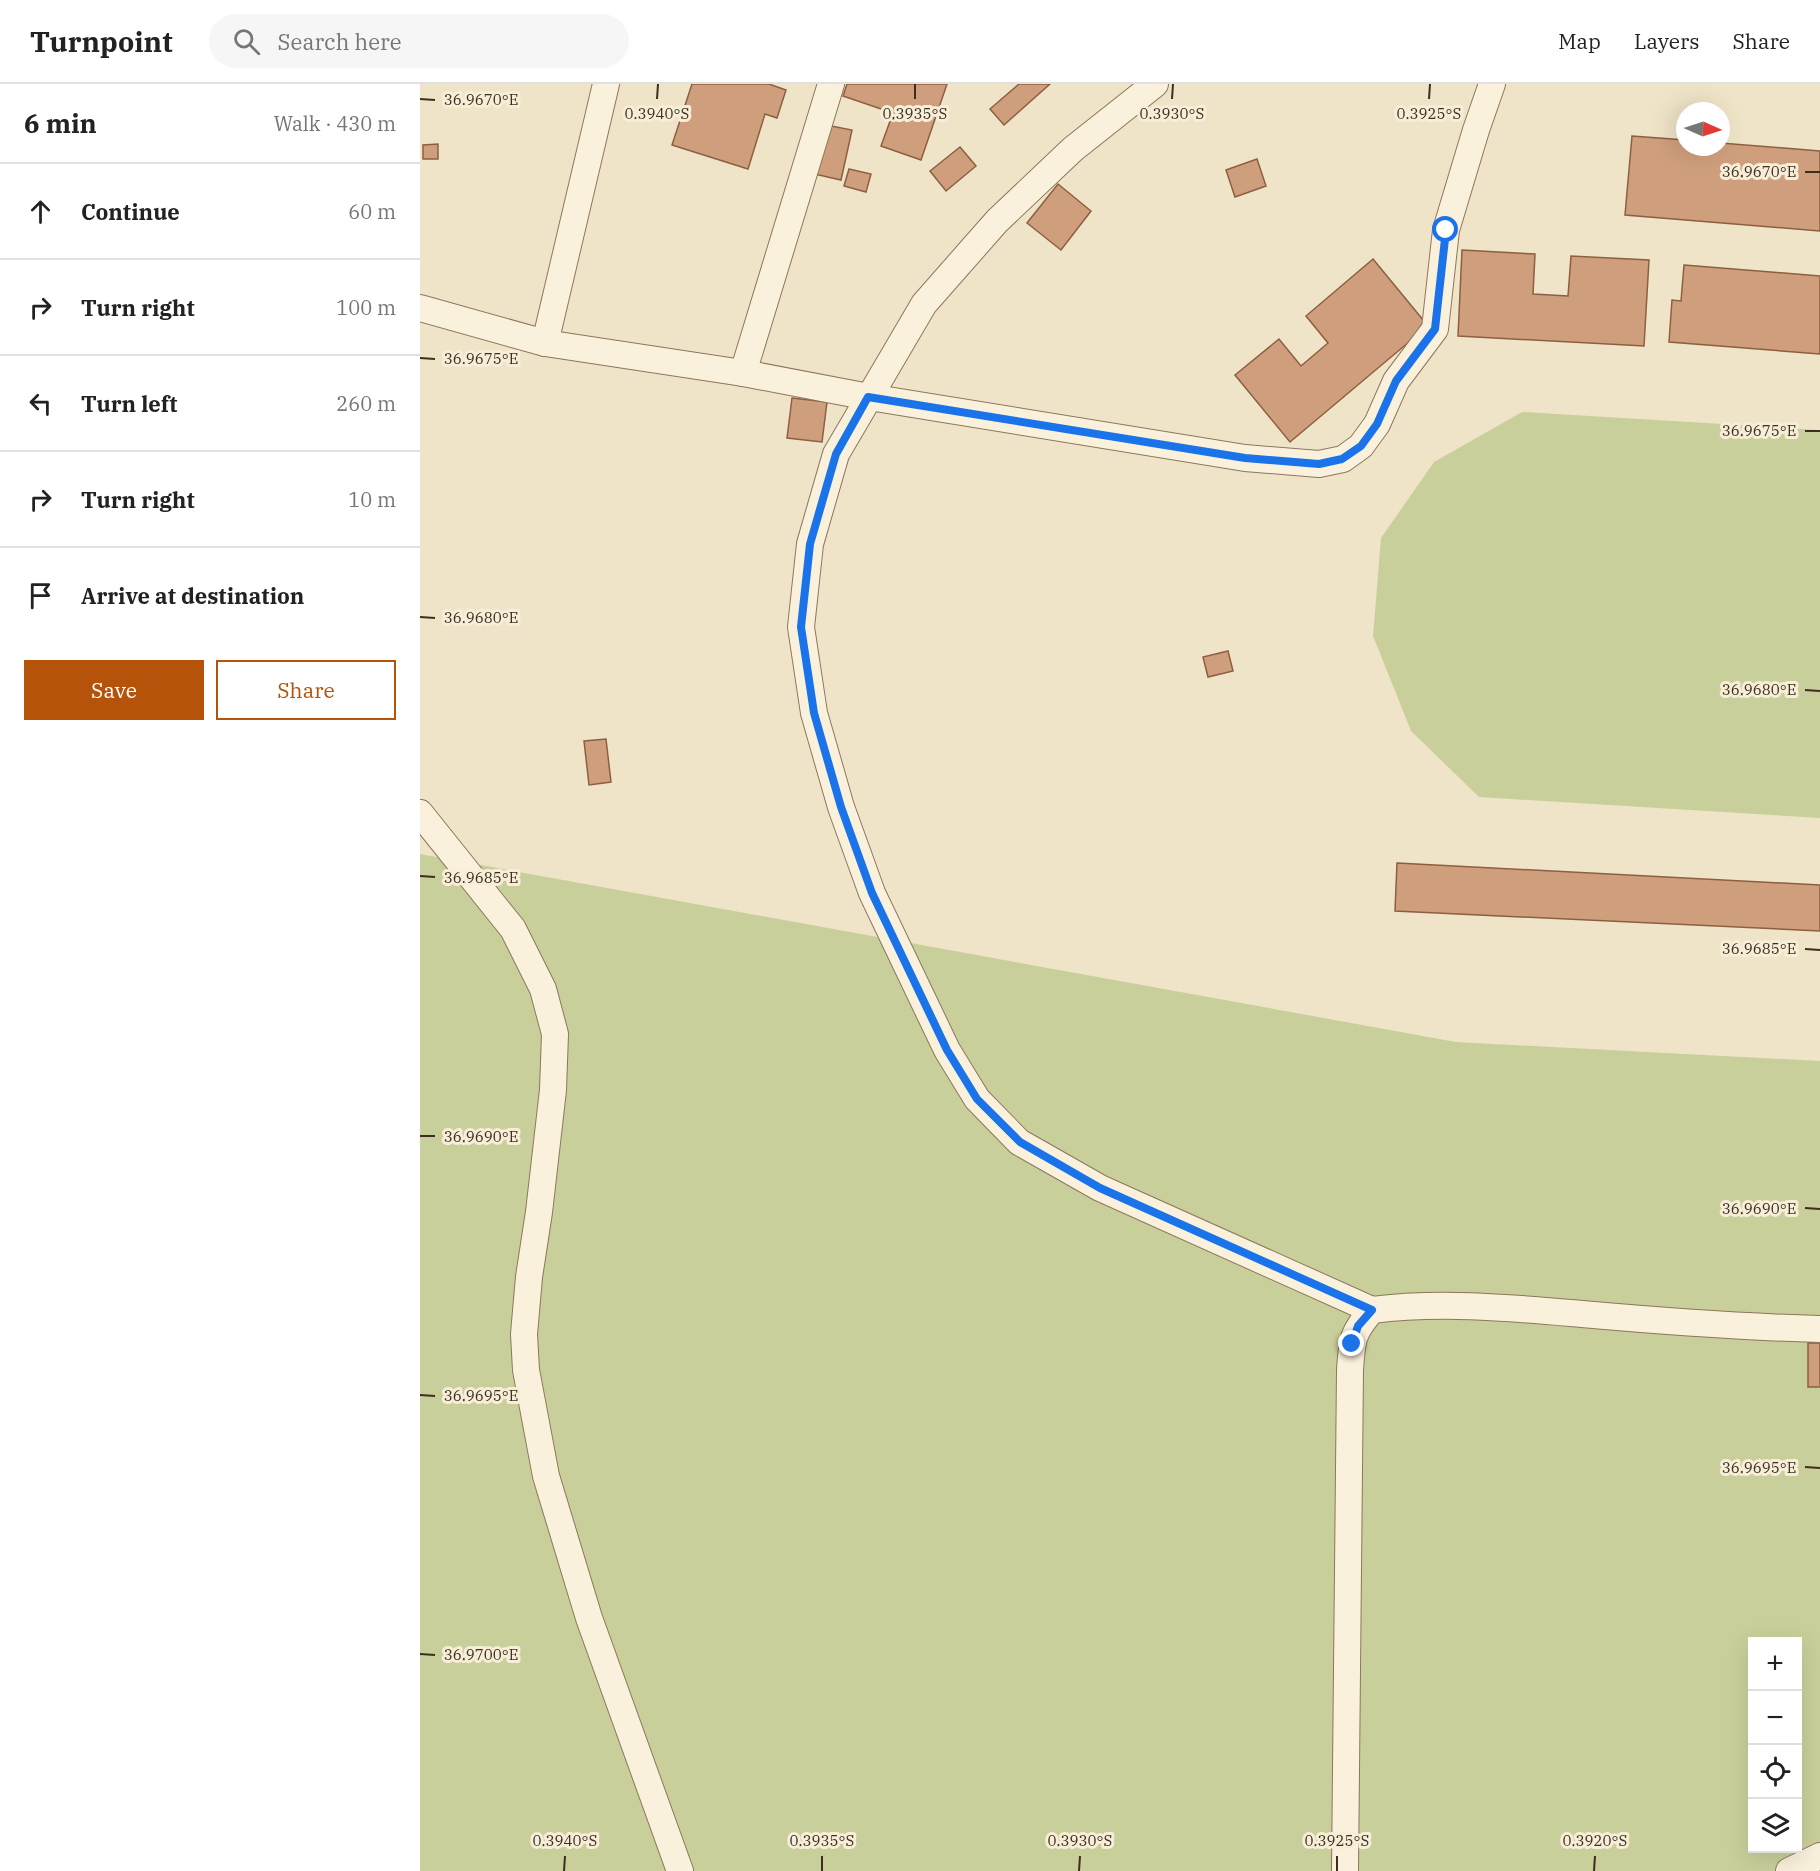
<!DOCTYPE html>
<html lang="en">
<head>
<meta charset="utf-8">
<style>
	body { margin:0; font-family:"IBM Plex Serif",serif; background:#f6f6f6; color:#222 }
	.controls { position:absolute; right:18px; bottom:18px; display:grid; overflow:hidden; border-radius:0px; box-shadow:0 6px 24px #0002 }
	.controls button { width:54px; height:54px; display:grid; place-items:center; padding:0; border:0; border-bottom:2px solid #e0e0e0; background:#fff; color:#222; font:30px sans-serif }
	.compass { position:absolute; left:1256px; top:18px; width:54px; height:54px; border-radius:50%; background:#fff; box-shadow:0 6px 24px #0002; rotate:93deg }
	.stop { position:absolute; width:18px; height:18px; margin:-14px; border:4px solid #1a73e8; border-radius:50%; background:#fff }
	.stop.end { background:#1a73e8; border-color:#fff; box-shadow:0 2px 6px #0008 }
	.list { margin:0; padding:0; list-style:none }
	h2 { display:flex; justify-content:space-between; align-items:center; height:78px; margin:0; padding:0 24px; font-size:26px }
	h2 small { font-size:20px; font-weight:400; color:#767676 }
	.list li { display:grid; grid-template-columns:39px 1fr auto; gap:18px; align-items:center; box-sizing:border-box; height:96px; padding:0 24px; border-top:2px solid #e0e0e0 }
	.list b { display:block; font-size:22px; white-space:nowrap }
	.list em { font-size:20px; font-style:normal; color:#767676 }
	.actions { display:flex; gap:12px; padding:18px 24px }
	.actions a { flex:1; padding:14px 0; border:2px solid #b45309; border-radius:0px; text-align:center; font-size:21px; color:#b45309 }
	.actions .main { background:#b45309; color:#fff }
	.icon { flex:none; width:33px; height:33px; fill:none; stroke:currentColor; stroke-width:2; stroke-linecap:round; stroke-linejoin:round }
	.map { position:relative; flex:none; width:1400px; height:1787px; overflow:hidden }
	header { display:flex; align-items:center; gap:36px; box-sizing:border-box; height:84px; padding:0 30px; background:#fff; border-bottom:2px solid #e0e0e0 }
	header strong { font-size:28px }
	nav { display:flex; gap:33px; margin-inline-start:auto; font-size:21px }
	.search { width:420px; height:54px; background:#f6f6f6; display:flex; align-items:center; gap:15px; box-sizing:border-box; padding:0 21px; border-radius:33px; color:#767676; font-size:22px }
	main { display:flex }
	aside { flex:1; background:#fff }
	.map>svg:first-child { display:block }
</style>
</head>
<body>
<header>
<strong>Turnpoint</strong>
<div class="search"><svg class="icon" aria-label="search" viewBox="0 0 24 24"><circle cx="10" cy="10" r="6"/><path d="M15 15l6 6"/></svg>Search here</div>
<nav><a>Map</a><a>Layers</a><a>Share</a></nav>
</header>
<main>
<aside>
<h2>6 min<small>Walk · 430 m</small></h2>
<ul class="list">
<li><svg class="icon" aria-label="ahead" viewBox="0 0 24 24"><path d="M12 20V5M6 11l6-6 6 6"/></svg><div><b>Continue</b></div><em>60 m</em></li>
<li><svg class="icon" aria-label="right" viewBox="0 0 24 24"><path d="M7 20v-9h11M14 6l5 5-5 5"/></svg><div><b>Turn right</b></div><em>100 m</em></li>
<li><svg class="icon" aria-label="left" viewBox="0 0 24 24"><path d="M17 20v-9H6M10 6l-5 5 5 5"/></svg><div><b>Turn left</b></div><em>260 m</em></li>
<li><svg class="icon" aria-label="right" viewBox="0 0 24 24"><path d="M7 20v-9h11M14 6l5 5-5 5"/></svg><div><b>Turn right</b></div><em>10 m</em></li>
<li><svg class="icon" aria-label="arrive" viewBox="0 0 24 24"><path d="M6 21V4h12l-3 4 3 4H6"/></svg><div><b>Arrive at destination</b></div></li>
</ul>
<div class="actions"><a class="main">Save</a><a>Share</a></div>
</aside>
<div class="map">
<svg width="1400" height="1787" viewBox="0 0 1400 1787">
	<rect width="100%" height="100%" fill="#f0e4c8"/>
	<g fill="#c9cf9b" fill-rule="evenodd">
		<polygon points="1102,328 1400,346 1400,734 1059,713 991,647 953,552 961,454 1014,378"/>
		<path d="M0,770L1036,958L1400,977V1787H0ZM1332,1558H1378V1764H1332Z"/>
	</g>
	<g fill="#cf9f7d" stroke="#8d5f41" stroke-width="1.5">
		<polygon points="272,0 349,0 366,6 357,34 345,30 328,85 252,61"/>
		<polygon points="427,0 527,0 501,76 461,62 473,29 423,12"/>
		<polygon points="599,0 630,0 584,41 570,25"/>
		<polygon points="401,40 432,46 421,96 390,89"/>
		<polygon points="1212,52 1265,56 1265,63 1301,63 1301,59 1400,67 1400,147 1205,131"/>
		<polygon points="18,60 18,75 3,75 3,61"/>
		<polygon points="540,63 556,82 526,107 510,87"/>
		<polygon points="837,75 846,102 815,113 806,86"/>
		<polygon points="429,85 451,90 446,108 424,102"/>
		<polygon points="638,100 671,127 641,166 607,139"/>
		<polygon points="1042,166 1115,170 1113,210 1148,212 1151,172 1229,176 1224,262 1038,252"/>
		<polygon points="953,175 1008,242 870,358 815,291 859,255 881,282 908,259 886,232"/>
		<polygon points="1264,181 1400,192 1400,270 1249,258 1252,216 1261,217"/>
		<polygon points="372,314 407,318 402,358 367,354"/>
		<polygon points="808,567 813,587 788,593 783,573"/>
		<polygon points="186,655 191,698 169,701 164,657"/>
		<polygon points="977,779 1400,801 1400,847 975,827"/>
		<rect x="1388" y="1259" width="12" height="44"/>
	</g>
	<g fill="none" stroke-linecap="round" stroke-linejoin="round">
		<defs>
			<g id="street">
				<polyline points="735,0 653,65 577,137 504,220 416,370 390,460 381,543 394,629 421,723 452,809 527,966 557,1015 599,1058 680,1104 952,1226"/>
				<polyline points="0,224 125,259 323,289 449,313 825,374 899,380 923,375 941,362 957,340 976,297 1015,245 1026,146 1056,46 1072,0"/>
				<polyline points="125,259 186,0"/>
				<polyline points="323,289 411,0"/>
				<polyline points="0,729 93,845 123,905 135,950 133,1006 119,1128 109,1193 104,1250 106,1286 126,1392 169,1534 260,1787"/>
				<path d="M925,1787L930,1286C932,1256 932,1249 952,1226C1021,1217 1092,1224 1162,1230C1241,1237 1320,1243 1400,1245"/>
				<polyline points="1369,1787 1400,1772"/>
			</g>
		</defs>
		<use href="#street" stroke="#8d765c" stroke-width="28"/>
		<use href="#street" stroke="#faf1dc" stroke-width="26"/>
	</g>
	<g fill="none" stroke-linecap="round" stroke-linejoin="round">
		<polyline stroke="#1a73e8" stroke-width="8" points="932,1260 938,1242 952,1226 680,1104 600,1058 557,1015 527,966 452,809 421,723 394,629 381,543 390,460 416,370 448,313 825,374 899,380 922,375 941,362 957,340 976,297 1015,245 1026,146"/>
	</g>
	<path fill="none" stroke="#3d2e20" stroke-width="2" d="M0,15L15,16M237,15L238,0M495,15V0M752,15L753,0M1009,15L1010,0M1385,88H1400M0,274L15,275M1385,347H1400M0,533L15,534M1385,606L1400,607M0,792L15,793M1385,865L1400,866M0,1052H15M1385,1124L1400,1125M0,1311L15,1312M1385,1383L1400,1384M0,1570L15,1571M144,1787L145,1772M402,1787V1772M659,1787L660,1772M917,1787V1772M1174,1787L1175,1772"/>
	<g font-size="15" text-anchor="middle" fill="#3d2e20" stroke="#f7eed8" stroke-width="6" stroke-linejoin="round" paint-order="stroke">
		<text x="61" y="21">36.9670°E</text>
		<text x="237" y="35">0.3940°S</text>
		<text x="495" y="35">0.3935°S</text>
		<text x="1009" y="35">0.3925°S</text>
		<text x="752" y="35">0.3930°S</text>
		<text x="1339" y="93">36.9670°E</text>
		<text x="61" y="280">36.9675°E</text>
		<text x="1339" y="352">36.9675°E</text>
		<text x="61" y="539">36.9680°E</text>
		<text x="1339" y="611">36.9680°E</text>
		<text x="61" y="799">36.9685°E</text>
		<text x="1339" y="870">36.9685°E</text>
		<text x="61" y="1058">36.9690°E</text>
		<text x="1339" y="1130">36.9690°E</text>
		<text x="61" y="1317">36.9695°E</text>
		<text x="1339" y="1389">36.9695°E</text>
		<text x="61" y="1576">36.9700°E</text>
		<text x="145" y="1762">0.3940°S</text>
		<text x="402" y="1762">0.3935°S</text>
		<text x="660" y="1762">0.3930°S</text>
		<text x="917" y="1762">0.3925°S</text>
		<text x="1175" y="1762">0.3920°S</text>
	</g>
</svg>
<div class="controls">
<button>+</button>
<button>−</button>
<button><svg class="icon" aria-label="locate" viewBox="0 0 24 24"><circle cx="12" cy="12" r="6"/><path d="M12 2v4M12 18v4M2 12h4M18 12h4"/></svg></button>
<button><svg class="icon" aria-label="layers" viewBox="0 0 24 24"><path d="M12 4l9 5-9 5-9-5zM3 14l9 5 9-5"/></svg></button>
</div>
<svg class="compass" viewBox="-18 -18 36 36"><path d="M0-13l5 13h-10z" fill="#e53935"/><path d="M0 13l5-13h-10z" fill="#767676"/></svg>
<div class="stop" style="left:1026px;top:146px"></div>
<div class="stop end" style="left:932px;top:1260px"></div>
</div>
</main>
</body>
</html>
